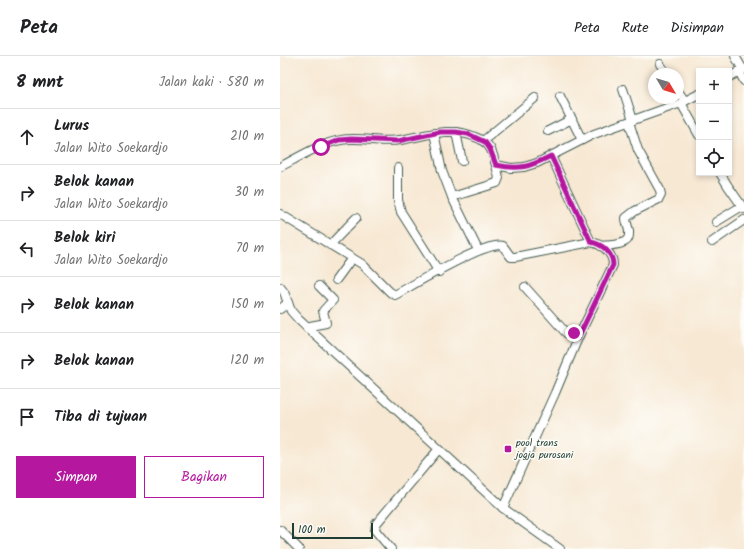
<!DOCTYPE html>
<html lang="id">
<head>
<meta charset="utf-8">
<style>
	body { margin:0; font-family:Kalam,sans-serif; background:#f6f6f6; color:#202124 }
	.controls { position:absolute; right:12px; top:12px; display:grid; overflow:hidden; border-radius:0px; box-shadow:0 2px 6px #0003 }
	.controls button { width:36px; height:36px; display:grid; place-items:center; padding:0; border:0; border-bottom:1px solid #e0e0e0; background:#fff; color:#202124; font:20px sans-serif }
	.compass { position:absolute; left:368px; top:12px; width:36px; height:36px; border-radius:50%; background:#fff; box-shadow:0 2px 6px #0003; rotate:128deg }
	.scale { position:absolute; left:12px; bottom:10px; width:81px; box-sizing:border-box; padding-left:4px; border:2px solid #1f3d34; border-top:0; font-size:11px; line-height:14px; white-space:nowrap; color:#1f3d34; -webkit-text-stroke:3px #fdfcf7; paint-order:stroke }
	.stop { position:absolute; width:12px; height:12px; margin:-9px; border:3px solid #b5179e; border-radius:50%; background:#fff }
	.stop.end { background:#b5179e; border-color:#fff; box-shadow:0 1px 4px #0008 }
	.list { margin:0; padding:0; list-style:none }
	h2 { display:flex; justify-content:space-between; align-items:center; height:52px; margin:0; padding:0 16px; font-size:17px }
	h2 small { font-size:13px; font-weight:400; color:#757577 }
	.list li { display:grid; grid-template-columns:26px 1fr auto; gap:12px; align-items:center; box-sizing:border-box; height:56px; padding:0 16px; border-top:1px solid #e0e0e0 }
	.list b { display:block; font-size:15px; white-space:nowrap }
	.list p { margin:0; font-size:13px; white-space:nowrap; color:#757577 }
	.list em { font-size:13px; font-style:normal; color:#757577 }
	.actions { display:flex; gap:8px; padding:12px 16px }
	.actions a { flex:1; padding:9px 0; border:1px solid #b5179e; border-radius:0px; text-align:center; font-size:14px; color:#b5179e }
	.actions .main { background:#b5179e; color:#fff }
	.icon { flex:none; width:22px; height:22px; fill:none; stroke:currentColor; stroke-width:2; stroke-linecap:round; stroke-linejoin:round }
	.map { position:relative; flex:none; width:464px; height:493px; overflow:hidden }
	header { display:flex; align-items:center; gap:24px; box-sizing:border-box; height:56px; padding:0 20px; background:#fff; border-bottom:1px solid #e0e0e0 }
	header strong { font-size:19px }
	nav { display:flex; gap:22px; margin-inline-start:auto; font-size:14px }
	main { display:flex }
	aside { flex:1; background:#fff }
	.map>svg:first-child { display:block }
</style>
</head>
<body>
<header>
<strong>Peta</strong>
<nav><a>Peta</a><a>Rute</a><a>Disimpan</a></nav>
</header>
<main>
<aside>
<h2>8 mnt<small>Jalan kaki · 580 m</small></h2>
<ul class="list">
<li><svg class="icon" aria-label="ahead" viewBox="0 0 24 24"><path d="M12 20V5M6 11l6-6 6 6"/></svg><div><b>Lurus</b><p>Jalan Wito Soekardjo</p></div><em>210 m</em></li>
<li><svg class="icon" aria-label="right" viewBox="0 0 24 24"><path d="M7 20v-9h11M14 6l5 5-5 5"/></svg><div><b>Belok kanan</b><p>Jalan Wito Soekardjo</p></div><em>30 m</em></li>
<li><svg class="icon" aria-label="left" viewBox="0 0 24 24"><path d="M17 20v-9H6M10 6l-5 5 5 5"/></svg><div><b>Belok kiri</b><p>Jalan Wito Soekardjo</p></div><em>70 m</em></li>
<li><svg class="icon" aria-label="right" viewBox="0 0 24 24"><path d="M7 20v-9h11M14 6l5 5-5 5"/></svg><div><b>Belok kanan</b></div><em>150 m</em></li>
<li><svg class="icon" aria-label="right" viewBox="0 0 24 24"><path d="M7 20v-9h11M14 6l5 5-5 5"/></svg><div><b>Belok kanan</b></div><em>120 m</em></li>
<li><svg class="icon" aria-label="arrive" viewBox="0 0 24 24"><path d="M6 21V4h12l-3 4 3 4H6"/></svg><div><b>Tiba di tujuan</b></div></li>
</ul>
<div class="actions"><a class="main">Simpan</a><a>Bagikan</a></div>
</aside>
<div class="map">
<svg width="464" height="493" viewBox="0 0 464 493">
	<rect width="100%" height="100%" fill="#fdfcf7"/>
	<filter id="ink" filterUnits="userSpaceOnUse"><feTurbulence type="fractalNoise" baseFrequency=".025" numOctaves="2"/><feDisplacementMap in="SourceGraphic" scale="8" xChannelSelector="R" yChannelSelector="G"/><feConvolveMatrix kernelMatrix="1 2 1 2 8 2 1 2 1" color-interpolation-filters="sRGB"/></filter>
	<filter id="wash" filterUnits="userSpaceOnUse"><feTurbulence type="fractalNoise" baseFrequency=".012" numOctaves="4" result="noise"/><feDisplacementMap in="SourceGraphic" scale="16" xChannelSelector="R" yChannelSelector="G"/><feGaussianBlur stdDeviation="0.9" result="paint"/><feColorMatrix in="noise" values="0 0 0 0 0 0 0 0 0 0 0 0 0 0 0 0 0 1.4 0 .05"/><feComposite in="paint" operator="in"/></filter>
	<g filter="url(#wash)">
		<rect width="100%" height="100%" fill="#f7e8d3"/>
	</g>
	<g filter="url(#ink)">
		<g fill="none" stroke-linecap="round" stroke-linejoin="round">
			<defs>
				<g id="minor">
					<polyline points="455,0 463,14"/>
					<polyline points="380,8 387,18"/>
					<polyline points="459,15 464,25"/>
					<polyline points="449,21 464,13"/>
					<polyline points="343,33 353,64"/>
					<polyline points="398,35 405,45"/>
					<polyline points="280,40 302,84"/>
					<polyline points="401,47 419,79"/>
					<polyline points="268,75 292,63"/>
					<polyline points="176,76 182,105"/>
					<polyline points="154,77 162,115 172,141 198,194"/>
					<polyline points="203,85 255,42"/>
					<polyline points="271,100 311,186"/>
					<path d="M0,111C21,100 47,83 71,83C87,82 104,87 120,84C145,80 170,70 195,81C201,83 206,86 210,92C213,97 214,103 216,109L231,112L244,111L257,107L314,78L401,47L419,38"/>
					<polyline points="118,112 118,144 121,156 159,216"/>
					<polyline points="440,117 448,130 464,153"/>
					<polyline points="172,141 217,127 219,122 216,109"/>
					<polyline points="0,158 72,202 56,224"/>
					<polyline points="436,166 462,150"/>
					<polyline points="432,186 464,164"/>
					<polyline points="50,189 76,162"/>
					<path d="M321,190C329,189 349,190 349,179C350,173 346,168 346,162L355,155L379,143L381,139L380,134L358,94L349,66"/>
					<path d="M72,202L82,208L110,236L115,239C133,229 207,184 223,190L231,201H235L311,186C322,188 333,197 333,209L298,282L275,337L223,452"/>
					<polyline points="0,231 4,236 11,255 19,264 223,452 280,493"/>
					<polyline points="245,231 286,277 292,276 298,282"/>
					<polyline points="0,253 8,247"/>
					<polyline points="27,272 30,270 46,267 43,255 53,244 39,230"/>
					<polyline points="0,474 19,493"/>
					<polyline points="111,493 95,474 96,468 158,394"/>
				</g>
			</defs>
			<use href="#minor" stroke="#3f574c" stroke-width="10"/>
			<use href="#minor" stroke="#fff" stroke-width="8"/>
		</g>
	</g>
	<g fill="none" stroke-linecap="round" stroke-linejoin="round" filter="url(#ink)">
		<path stroke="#b5179e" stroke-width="5" d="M41,91L59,84L72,83L118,85L160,76H176L188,78L205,86L210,93L216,109C240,114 249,111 271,100L311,186C322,188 333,197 333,209L298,282L294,277"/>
	</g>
	<rect fill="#b5179e" stroke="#fdfcf7" stroke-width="1.5" x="224" y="389" width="8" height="8" rx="2"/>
	<g text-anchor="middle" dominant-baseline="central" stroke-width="3" stroke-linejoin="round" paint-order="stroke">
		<g font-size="10" fill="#1f3d34" stroke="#fdfcf7" text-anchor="start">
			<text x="236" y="387">pool trans<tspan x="236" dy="12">jogja purosani</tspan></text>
		</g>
	</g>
</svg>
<div class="controls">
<button>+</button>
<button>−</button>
<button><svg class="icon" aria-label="locate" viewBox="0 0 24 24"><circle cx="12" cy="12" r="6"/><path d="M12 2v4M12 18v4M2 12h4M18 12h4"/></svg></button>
</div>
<svg class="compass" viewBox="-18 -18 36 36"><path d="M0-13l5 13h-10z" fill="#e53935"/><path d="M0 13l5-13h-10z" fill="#757577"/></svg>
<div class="scale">100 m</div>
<div class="stop" style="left:41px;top:91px"></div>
<div class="stop end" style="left:294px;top:277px"></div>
</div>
</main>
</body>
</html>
